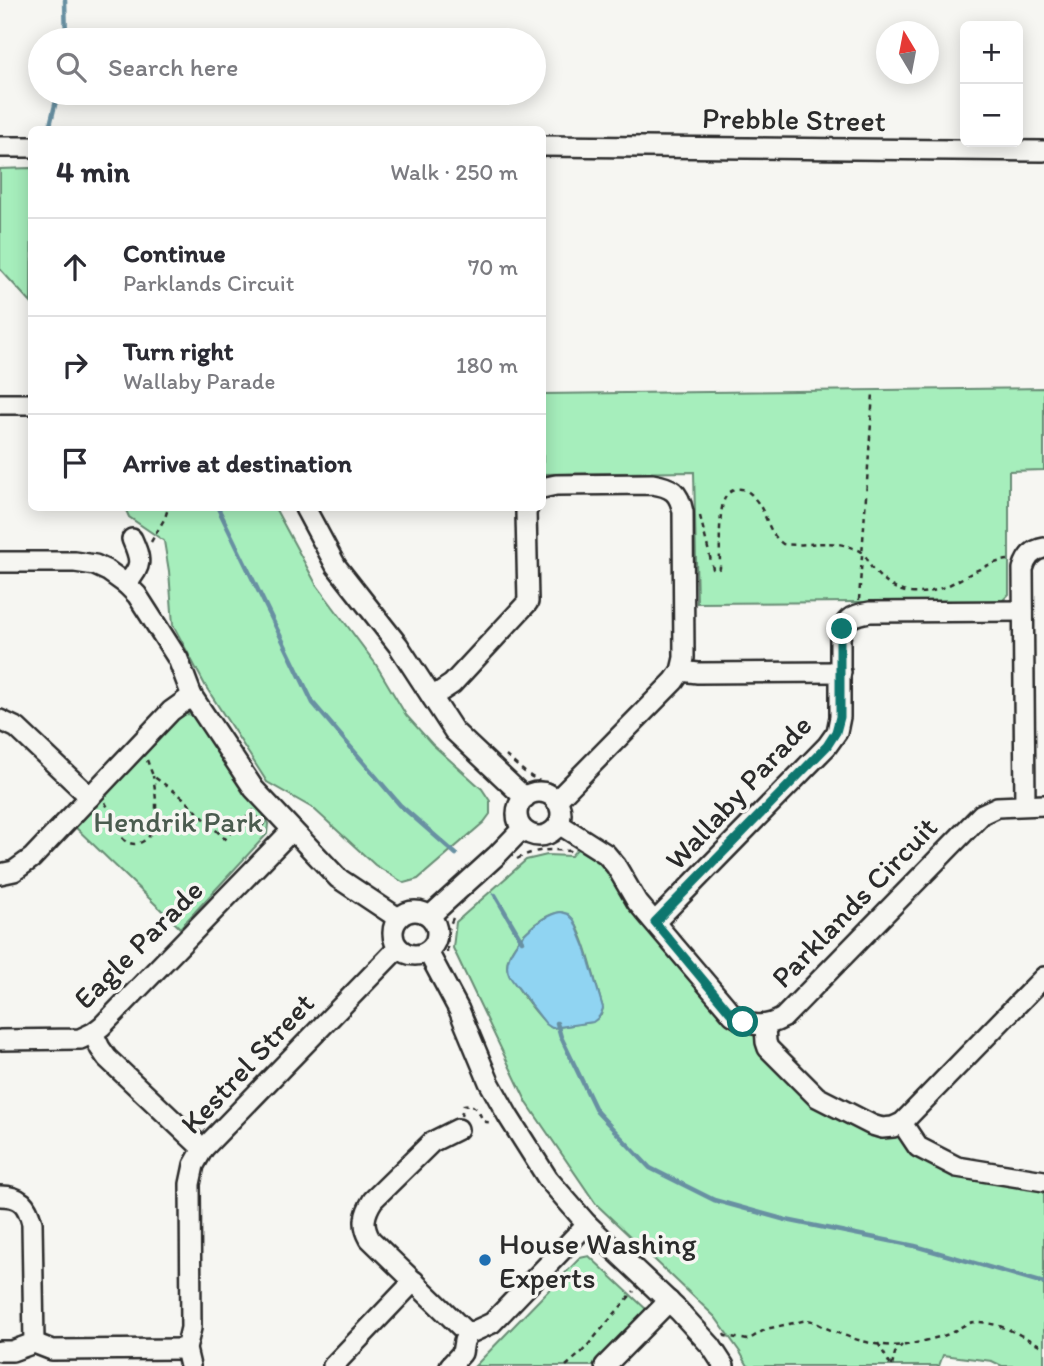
<!DOCTYPE html>
<html lang="en">
<head>
<meta charset="utf-8">
<style>
	body { margin:0; font-family:Itim,sans-serif; background:#f7f7f7; color:#2b2b33 }
	.controls { position:absolute; right:21px; top:21px; display:grid; overflow:hidden; border-radius:10px; box-shadow:0 4px 18px #0003 }
	.controls button { width:63px; height:63px; display:grid; place-items:center; padding:0; border:0; border-bottom:2px solid #e1e1e2; background:#fff; color:#2b2b33; font:35px sans-serif }
	.compass { position:absolute; left:876px; top:21px; width:63px; height:63px; border-radius:50%; background:#fff; box-shadow:0 4px 18px #0003; rotate:350deg }
	.stop { position:absolute; width:21px; height:21px; margin:-16px; border:5px solid #0f766e; border-radius:50%; background:#fff }
	.stop.end { background:#0f766e; border-color:#fff; box-shadow:0 2px 7px #0008 }
	.list { margin:0; padding:0; list-style:none }
	h2 { display:flex; justify-content:space-between; align-items:center; height:91px; margin:0; padding:0 28px; font-size:30px }
	h2 small { font-size:23px; font-weight:400; color:#7c7c81 }
	.list li { display:grid; grid-template-columns:46px 1fr auto; gap:21px; align-items:center; box-sizing:border-box; height:98px; padding:0 28px; border-top:2px solid #e1e1e2 }
	.list b { display:block; font-size:26px; white-space:nowrap }
	.list p { margin:0; font-size:23px; white-space:nowrap; color:#7c7c81 }
	.list em { font-size:23px; font-style:normal; color:#7c7c81 }
	.icon { flex:none; width:38px; height:38px; fill:none; stroke:currentColor; stroke-width:2; stroke-linecap:round; stroke-linejoin:round }
	.map { position:relative; flex:none; width:1044px; height:1366px; overflow:hidden }
	.search { position:absolute; background:#fff; box-shadow:0 4px 18px #0003; left:28px; top:28px; width:518px; height:77px; display:flex; align-items:center; gap:18px; box-sizing:border-box; padding:0 24px; border-radius:38px; color:#7c7c81; font-size:26px }
	.panel { position:absolute; background:#fff; box-shadow:0 4px 18px #0003; left:28px; top:126px; width:518px; height:385px; border-radius:10px }
	.map>svg:first-child { display:block }
</style>
</head>
<body>
<div class="map">
<svg width="1044" height="1366" viewBox="0 0 1044 1366">
	<rect width="100%" height="100%" fill="#f6f6f2"/>
	<filter id="ink" filterUnits="userSpaceOnUse"><feTurbulence type="fractalNoise" baseFrequency=".0143" numOctaves="2"/><feDisplacementMap in="SourceGraphic" scale="14" xChannelSelector="R" yChannelSelector="G"/><feConvolveMatrix kernelMatrix="1 2 1 2 8 2 1 2 1" color-interpolation-filters="sRGB"/></filter>
	<g filter="url(#ink)">
		<g fill="#a6eebc" stroke="#688c74" stroke-width="2" fill-rule="evenodd">
			<polygon points="31,168 32,168 31,303 0,269 0,169"/>
			<polygon points="1044,388 1044,470 1009,471 1009,594 1002,601 697,603 694,472 543,474 543,394"/>
			<polygon points="125,508 275,508 316,584 375,663 406,715 432,744 482,789 490,801 490,814 484,822 418,879 404,883 375,865 314,809 267,782 206,687 173,625 169,571 164,541 129,517"/>
			<polygon points="189,714 197,717 264,815 268,824 267,834 180,928 73,825 179,715"/>
			<path d="M577,849L592,858L603,866L630,908L721,1016L737,1028L754,1035L761,1051L895,1134L1044,1187V1366H1002L992,1361L943,1355L939,1366H748L740,1352L715,1317L596,1204L527,1103L453,948L456,922L526,860L547,855L571,856ZM561,912C566,914 571,915 574,921C587,942 595,983 603,1008L601,1015L592,1022L552,1028C542,1022 508,978 507,967C506,946 540,914 561,912Z"/>
			<polygon points="589,1256 647,1310 597,1361 592,1366 475,1366 580,1258"/>
		</g>
		<path fill="#90d4f2" stroke="#6890a2" stroke-width="2" d="M561,912L568,914L574,920L585,947L603,1008C601,1015 599,1018 593,1022L552,1028L546,1024C538,1014 530,1003 522,993C518,987 512,981 509,975C498,952 540,914 561,912Z"/>
		<g fill="none" stroke-linecap="round" stroke-linejoin="round">
			<g stroke="#6890a2" stroke-width="4.5">
				<polyline points="65,0 66,40"/>
				<polyline points="50,125 58,93"/>
				<polyline points="218,508 313,703 400,805 456,854"/>
				<polyline points="495,895 522,941"/>
				<polyline points="557,1023 561,1037 597,1112 650,1168 714,1200 786,1220 915,1246 1044,1283"/>
			</g>
		</g>
		<polygon fill="#deae8f" stroke="#2b2b2b" stroke-width="2" points="252,813 264,824 255,833 244,822"/>
		<g fill="none" stroke-linecap="round" stroke-linejoin="round">
			<defs>
				<g id="minor">
					<polyline points="542,146 1044,151"/>
					<polyline points="0,147 32,147"/>
					<polyline points="0,404 32,404"/>
					<path d="M542,488L556,485L652,484C672,487 679,492 683,512L684,658L681,671L674,681L556,801"/>
					<polyline points="305,508 336,566 398,645 454,731 525,798"/>
					<polyline points="0,562 75,562 95,565 108,571 126,584 137,595 178,659 192,696 254,789 338,878 398,918"/>
					<path d="M126,584C143,566 141,560 132,539"/>
					<polyline points="681,671 698,673 841,672"/>
					<polyline points="432,697 452,684 528,602 526,512 528,508"/>
					<polyline points="0,720 17,728 90,797"/>
					<circle cx="539" cy="814" r="22"/>
					<path d="M1025,805L1023,569C1026,558 1032,550 1044,548"/>
					<path d="M559,824L606,854L616,866L637,902L733,1015C750,1027 765,1028 783,1018L982,814L997,807L1044,805"/>
					<polyline points="0,874 14,871 32,858 171,711 192,696"/>
					<circle cx="415" cy="933" r="22"/>
					<polyline points="430,916 496,856 522,829"/>
					<path d="M655,922L827,746L837,732L840,717V638C844,619 851,615 870,612L1023,611"/>
					<polyline points="428,952 459,1010 489,1082 508,1116 548,1179 587,1224 679,1311 711,1346 724,1366"/>
					<polyline points="765,1026 766,1042 768,1048 817,1097 872,1125 882,1128 893,1127 902,1123 1044,977"/>
					<polyline points="93,1033 100,1048 107,1058 203,1149"/>
					<polyline points="0,1040 80,1039 93,1033 102,1026 292,830"/>
					<polyline points="902,1123 918,1147 957,1167 1044,1181"/>
					<path d="M458,1129L432,1142L373,1200C364,1214 362,1225 370,1239L468,1334"/>
					<path d="M0,1196C21,1196 27,1204 32,1223L34,1343"/>
					<polyline points="0,1351 12,1351 34,1343 52,1350 186,1349"/>
					<polyline points="190,1366 186,1349 191,1328 190,1184 194,1165 203,1149 398,948"/>
					<polyline points="333,1366 414,1281"/>
					<polyline points="450,1366 462,1353 464,1341 468,1334 492,1323 587,1224"/>
					<polyline points="605,1366 669,1301"/>
				</g>
			</defs>
			<use href="#minor" stroke="#2b2b2b" stroke-width="24"/>
			<g stroke="#2b2b2b" stroke-width="2.5" stroke-dasharray="5 5" stroke-linecap="butt">
				<path d="M700,516L713,569L717,570L720,568C720,552 718,511 725,498C727,493 732,490 737,489C745,488 751,493 755,499C768,514 766,531 783,544C808,547 828,538 853,548C856,549 860,550 863,553C866,556 869,563 871,567C881,580 894,591 911,593C948,596 973,564 1008,560"/>
				<polyline points="151,542 165,518 168,508"/>
				<polyline points="859,600 873,393"/>
				<path d="M506,756C518,766 534,783 550,783"/>
				<polyline points="147,760 153,776 182,797 225,839 254,810"/>
				<path d="M105,802C107,807 111,811 114,816C117,823 116,830 121,836C124,841 129,844 135,844C163,841 156,794 153,776"/>
				<path d="M517,859C535,849 549,849 569,851L570,849"/>
				<polyline points="447,952 448,929 453,918"/>
				<path d="M461,1116L464,1105L470,1104C470,1104 476,1109 477,1109C482,1116 481,1124 492,1122"/>
				<path d="M724,1334L725,1336L748,1340L766,1329L807,1320L812,1321C839,1335 875,1349 906,1345C918,1343 931,1339 943,1336C955,1333 965,1321 978,1322C1002,1323 1023,1337 1044,1347"/>
				<polyline points="878,1343 891,1366"/>
				<polyline points="566,1366 582,1352 634,1291"/>
				<polyline points="892,1366 895,1353 902,1345"/>
			</g>
			<use href="#minor" stroke="#f6f6f2" stroke-width="19"/>
		</g>
	</g>
	<g fill="none" stroke-linecap="round" stroke-linejoin="round" filter="url(#ink)">
		<polyline stroke="#0f766e" stroke-width="9" points="743,1022 733,1016 655,922 827,746 836,732 840,717 840,638 842,629"/>
	</g>
	<circle fill="#1f6fb2" stroke="#f6f6f2" stroke-width="2.5" cx="485" cy="1260" r="7"/>
	<g text-anchor="middle" dominant-baseline="central" stroke-width="7" stroke-linejoin="round" paint-order="stroke">
		<g font-size="30" fill="#2b2b2b" stroke="#f6f6f2">
			<text transform="translate(794 119) rotate(1)">Prebble Street</text>
			<text transform="translate(738 792) rotate(-47)">Wallaby Parade</text>
			<text transform="translate(854 902) rotate(-46)">Parklands Circuit</text>
			<text transform="translate(138 944) rotate(-45)">Eagle Parade</text>
			<text transform="translate(247 1063) rotate(-47)">Kestrel Street</text>
		</g>
		<g font-size="30" fill="#4a5c4f" stroke="#f6f6f2">
			<text x="178" y="821">Hendrik Park</text>
		</g>
		<g font-size="30" fill="#2b2b2b" stroke="#f6f6f2" text-anchor="start">
			<text x="499" y="1243">House Washing<tspan x="499" dy="34">Experts</tspan></text>
		</g>
	</g>
</svg>
<div class="controls">
<button>+</button>
<button>−</button>
</div>
<svg class="compass" viewBox="-18 -18 36 36"><path d="M0-13l5 13h-10z" fill="#e53935"/><path d="M0 13l5-13h-10z" fill="#7c7c81"/></svg>
<div class="stop" style="left:743px;top:1022px"></div>
<div class="stop end" style="left:842px;top:629px"></div>
<div class="search"><svg class="icon" aria-label="search" viewBox="0 0 24 24"><circle cx="10" cy="10" r="6"/><path d="M15 15l6 6"/></svg>Search here</div>
<section class="panel">
<h2>4 min<small>Walk · 250 m</small></h2>
<ul class="list">
<li><svg class="icon" aria-label="ahead" viewBox="0 0 24 24"><path d="M12 20V5M6 11l6-6 6 6"/></svg><div><b>Continue</b><p>Parklands Circuit</p></div><em>70 m</em></li>
<li><svg class="icon" aria-label="right" viewBox="0 0 24 24"><path d="M7 20v-9h11M14 6l5 5-5 5"/></svg><div><b>Turn right</b><p>Wallaby Parade</p></div><em>180 m</em></li>
<li><svg class="icon" aria-label="arrive" viewBox="0 0 24 24"><path d="M6 21V4h12l-3 4 3 4H6"/></svg><div><b>Arrive at destination</b></div></li>
</ul>
</section>
</div>
</body>
</html>
